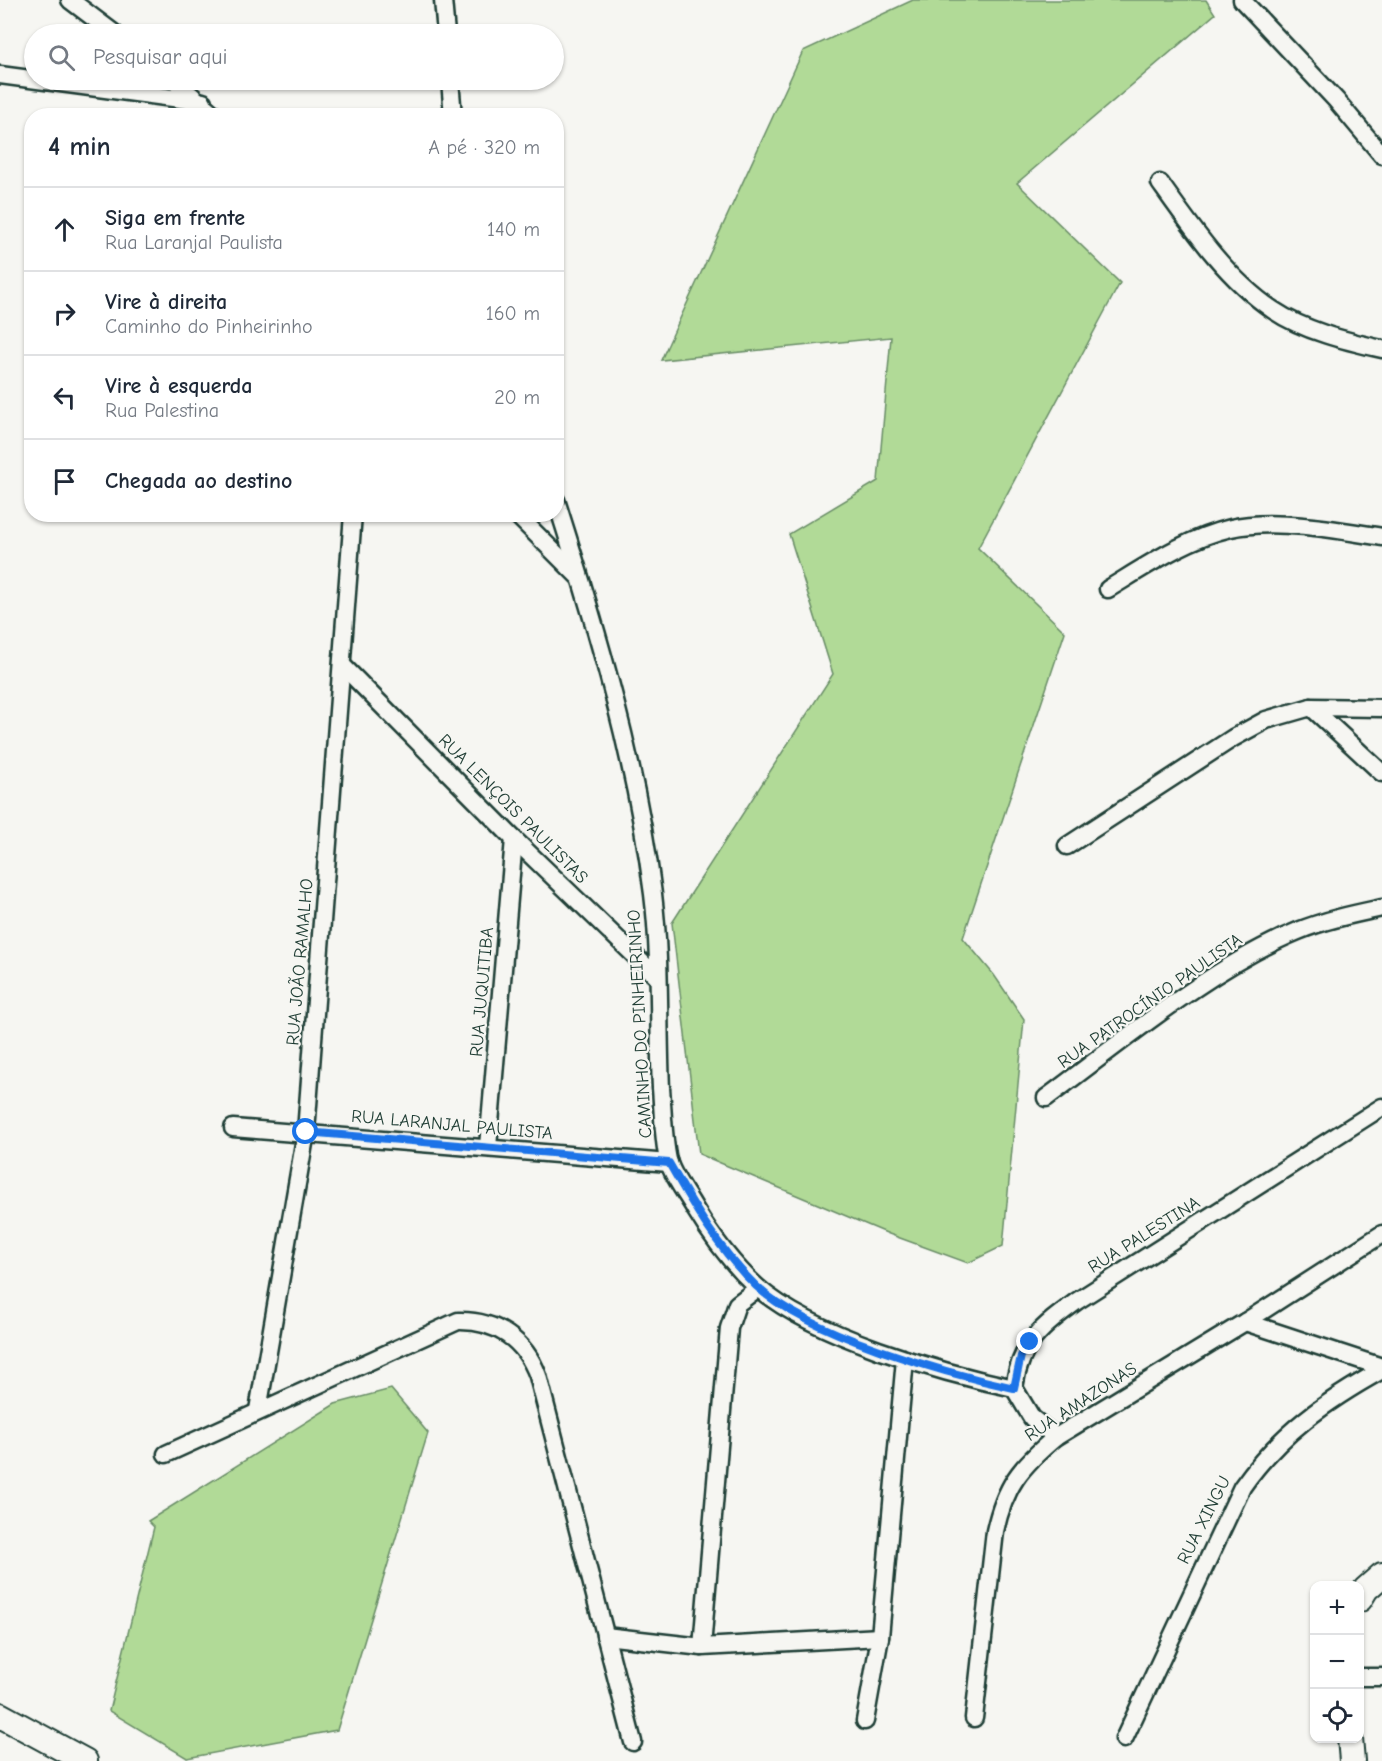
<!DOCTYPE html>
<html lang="pt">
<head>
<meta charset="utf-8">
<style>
	body { margin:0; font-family:"Comic Neue",sans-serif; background:#f2f2f3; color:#1f2937 }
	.controls { position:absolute; right:18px; bottom:18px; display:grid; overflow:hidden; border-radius:12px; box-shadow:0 2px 4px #0004 }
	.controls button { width:54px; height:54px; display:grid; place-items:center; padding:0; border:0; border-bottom:2px solid #e0e1e3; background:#fff; color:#1f2937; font:30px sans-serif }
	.stop { position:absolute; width:18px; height:18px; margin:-14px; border:4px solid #1a73e8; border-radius:50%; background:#fff }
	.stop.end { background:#1a73e8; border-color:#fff; box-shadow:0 2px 6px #0008 }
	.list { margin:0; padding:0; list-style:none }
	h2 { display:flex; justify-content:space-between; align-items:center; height:78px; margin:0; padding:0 24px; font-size:26px }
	h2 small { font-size:20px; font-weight:400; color:#747a83 }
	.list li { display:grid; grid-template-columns:39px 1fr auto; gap:18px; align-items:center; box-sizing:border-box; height:84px; padding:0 24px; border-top:2px solid #e0e1e3 }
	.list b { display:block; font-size:22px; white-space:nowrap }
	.list p { margin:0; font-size:20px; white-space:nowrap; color:#747a83 }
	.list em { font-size:20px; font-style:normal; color:#747a83 }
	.icon { flex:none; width:33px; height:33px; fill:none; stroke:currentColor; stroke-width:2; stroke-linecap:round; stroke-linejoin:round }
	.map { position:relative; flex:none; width:1382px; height:1761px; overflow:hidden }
	.search { position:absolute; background:#fff; box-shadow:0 2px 4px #0004; left:24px; top:24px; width:540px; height:66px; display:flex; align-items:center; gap:15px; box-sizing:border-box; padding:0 21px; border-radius:33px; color:#747a83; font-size:22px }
	.panel { position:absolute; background:#fff; box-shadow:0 2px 4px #0004; left:24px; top:108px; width:540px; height:414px; border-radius:24px }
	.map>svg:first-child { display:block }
</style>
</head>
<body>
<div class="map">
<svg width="1382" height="1761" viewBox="0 0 1382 1761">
	<rect width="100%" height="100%" fill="#f6f6f2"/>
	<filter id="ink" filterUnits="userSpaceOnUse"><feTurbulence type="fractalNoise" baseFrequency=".0167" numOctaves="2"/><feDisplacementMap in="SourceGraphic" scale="12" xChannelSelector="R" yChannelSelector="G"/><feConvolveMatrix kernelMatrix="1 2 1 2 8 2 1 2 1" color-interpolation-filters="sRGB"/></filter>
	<g filter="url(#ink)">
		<g fill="#b1da97" stroke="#688c66" stroke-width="1.5">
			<polygon points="913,0 1206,0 1215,14 1017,183 1120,283 978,548 1065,632 963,938 994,975 1024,1019 1003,1246 968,1263 889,1234 699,1154 672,923 833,674 789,534 878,481 891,337 661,360 803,51"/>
			<polygon points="391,1389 428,1433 337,1730 187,1758 109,1711 154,1527 148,1521 335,1404"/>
		</g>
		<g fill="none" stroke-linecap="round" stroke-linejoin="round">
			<defs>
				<g id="street">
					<polyline points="70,0 115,34"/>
					<polyline points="443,0 446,34"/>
					<polyline points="1242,0 1336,100 1382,155"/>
					<polyline points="0,75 203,102"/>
					<polyline points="173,80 216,116"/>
					<polyline points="450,80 453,116"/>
					<path d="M1160,183C1192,228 1227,279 1273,310C1304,331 1346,341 1382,349"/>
					<path d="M556,500C597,629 636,760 653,894C661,958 658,1024 661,1088C663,1112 663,1137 668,1160C672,1176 687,1194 695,1209C712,1237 733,1265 757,1287C812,1336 942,1373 1014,1388"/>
					<polyline points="516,514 578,576"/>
					<path d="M1108,589C1146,566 1187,538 1231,528C1272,518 1340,530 1382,537"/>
					<polyline points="343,666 514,839 657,977"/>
					<polyline points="1311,707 1382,773"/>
					<polyline points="1067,846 1233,738 1266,720 1311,707 1382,708"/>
					<path d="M1046,1098C1122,1042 1211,967 1298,931C1325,920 1354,914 1382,908"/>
					<polyline points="233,1128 669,1163"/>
					<polyline points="488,1147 514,839"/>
					<polyline points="1245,1322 1382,1367"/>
					<polyline points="258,1410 306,1132 353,514"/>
					<path d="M1056,1437L1032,1418L1014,1388C1020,1343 1042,1327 1077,1301L1382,1107"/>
					<path d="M166,1454L458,1321C496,1320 525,1340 538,1376L633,1742"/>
					<polyline points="605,1636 702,1647 880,1637"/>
					<polyline points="702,1647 729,1328 737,1304 758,1288"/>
					<polyline points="1360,1677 1382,1677"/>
					<path d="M974,1718L995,1531C1005,1486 1020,1467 1056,1437L1245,1322L1382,1234"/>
					<polyline points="865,1721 880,1637 905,1359"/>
					<path d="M1124,1739L1242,1487C1279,1434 1326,1401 1382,1370"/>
				</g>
				<g id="secondary">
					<polyline points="1360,1599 1366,1589 1382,1575"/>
					<polyline points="0,1715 85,1761"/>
					<polyline points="1350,1738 1352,1761"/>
				</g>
			</defs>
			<use href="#street" stroke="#1f3d34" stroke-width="21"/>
			<use href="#secondary" stroke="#1f3d34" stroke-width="28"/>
			<use href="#street" stroke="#f6f6f2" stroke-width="16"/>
			<use href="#secondary" stroke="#f6f6f2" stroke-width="24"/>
		</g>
	</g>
	<g fill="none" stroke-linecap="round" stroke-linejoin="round" filter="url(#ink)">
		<path stroke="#1a73e8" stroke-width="8" d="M306,1132L669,1163C694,1207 719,1250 756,1286C807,1334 944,1373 1014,1388L1021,1356L1030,1342"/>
	</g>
	<g text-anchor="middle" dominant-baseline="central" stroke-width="4.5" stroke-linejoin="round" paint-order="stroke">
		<g font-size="18" fill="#1f3d34" stroke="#f6f6f2">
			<text transform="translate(513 809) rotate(45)">RUA LENÇOIS PAULISTAS</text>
			<text transform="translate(300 962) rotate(-85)">RUA JOÃO RAMALHO</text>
			<text transform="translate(482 992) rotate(-85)">RUA JUQUITIBA</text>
			<text transform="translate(1150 1001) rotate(-35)">RUA PATROCÍNIO PAULISTA</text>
			<text transform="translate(640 1024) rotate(-93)">CAMINHO DO PINHEIRINHO</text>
			<text transform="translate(452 1125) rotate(5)">RUA LARANJAL PAULISTA</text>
			<text transform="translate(1144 1235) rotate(-32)">RUA PALESTINA</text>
			<text transform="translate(1081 1402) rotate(-33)">RUA AMAZONAS</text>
			<text transform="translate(1204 1520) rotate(-63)">RUA XINGU</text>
		</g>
	</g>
</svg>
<div class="controls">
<button>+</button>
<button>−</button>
<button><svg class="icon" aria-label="locate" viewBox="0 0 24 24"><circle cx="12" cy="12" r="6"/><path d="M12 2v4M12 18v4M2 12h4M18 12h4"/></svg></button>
</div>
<div class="stop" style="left:306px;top:1132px"></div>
<div class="stop end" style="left:1030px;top:1342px"></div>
<div class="search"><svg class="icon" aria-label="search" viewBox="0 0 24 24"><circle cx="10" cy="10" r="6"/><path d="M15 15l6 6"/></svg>Pesquisar aqui</div>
<section class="panel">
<h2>4 min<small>A pé · 320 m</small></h2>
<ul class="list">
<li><svg class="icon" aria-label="ahead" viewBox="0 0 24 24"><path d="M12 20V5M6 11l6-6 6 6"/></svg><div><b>Siga em frente</b><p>Rua Laranjal Paulista</p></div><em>140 m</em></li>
<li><svg class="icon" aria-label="right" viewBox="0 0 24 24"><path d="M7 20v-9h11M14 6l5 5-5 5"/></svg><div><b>Vire à direita</b><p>Caminho do Pinheirinho</p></div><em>160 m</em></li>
<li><svg class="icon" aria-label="left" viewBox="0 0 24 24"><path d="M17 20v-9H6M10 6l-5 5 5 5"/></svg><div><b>Vire à esquerda</b><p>Rua Palestina</p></div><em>20 m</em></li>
<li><svg class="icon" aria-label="arrive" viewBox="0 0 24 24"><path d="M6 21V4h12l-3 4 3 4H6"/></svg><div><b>Chegada ao destino</b></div></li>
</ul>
</section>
</div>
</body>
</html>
